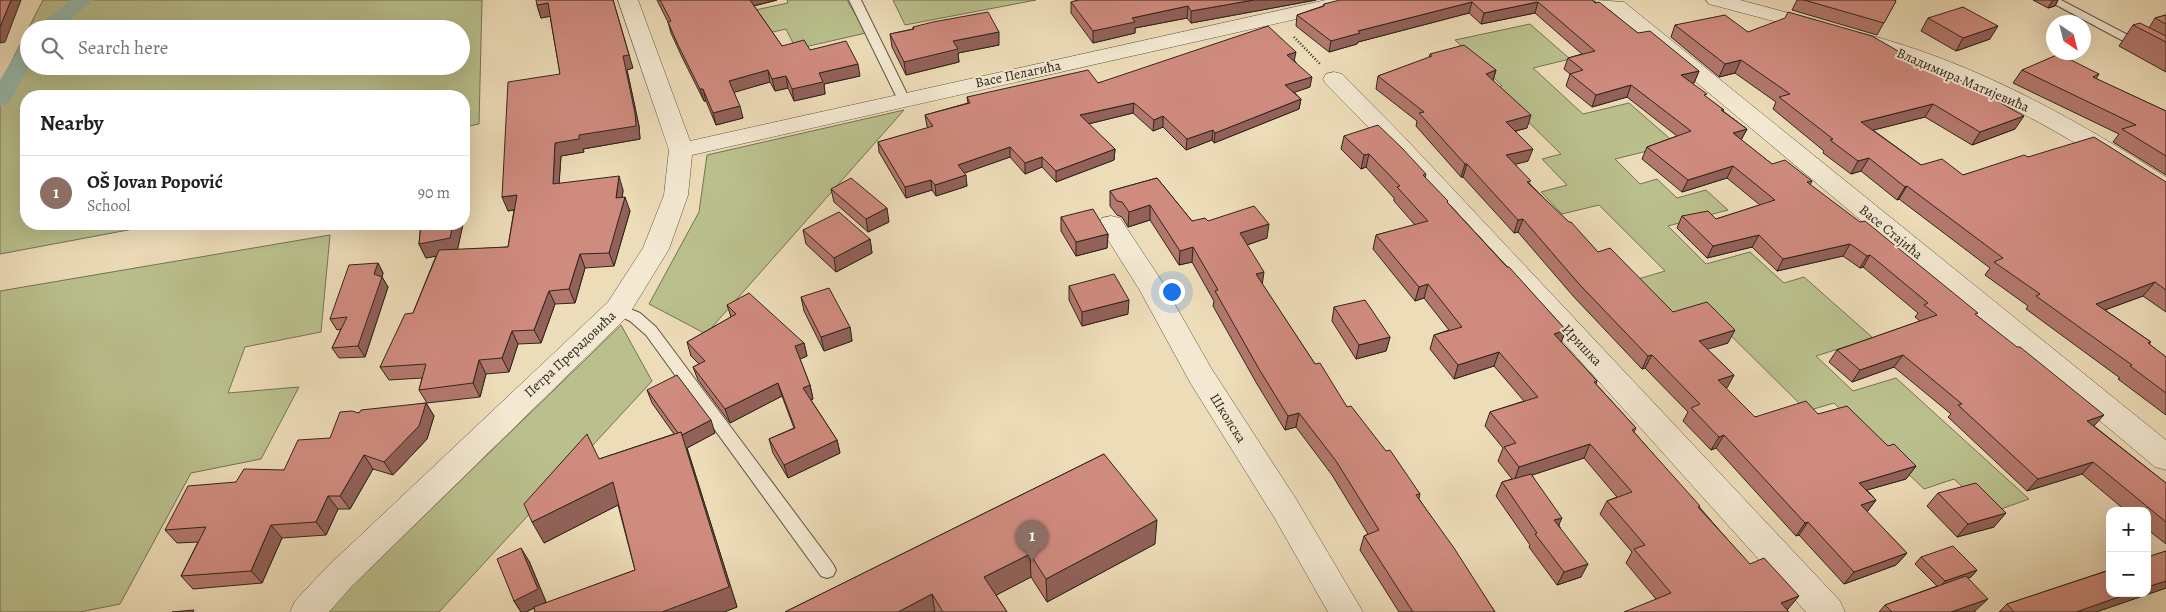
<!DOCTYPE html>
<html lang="en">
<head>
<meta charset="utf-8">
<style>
	body { margin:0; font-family:Alegreya,serif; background:#f2f2f2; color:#202124 }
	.controls { position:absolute; right:15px; bottom:15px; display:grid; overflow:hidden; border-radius:10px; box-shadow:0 5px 20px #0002 }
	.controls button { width:45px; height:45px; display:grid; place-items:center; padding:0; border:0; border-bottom:1px solid #e0e0e0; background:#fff; color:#202124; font:25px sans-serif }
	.compass { position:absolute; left:2046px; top:15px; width:45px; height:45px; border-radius:50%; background:#fff; box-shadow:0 5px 20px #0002; rotate:145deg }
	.you { position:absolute; left:1171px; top:291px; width:18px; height:18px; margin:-12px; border:4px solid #fff; border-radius:50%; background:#1a73e8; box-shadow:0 0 0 8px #1a73e833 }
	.badge { display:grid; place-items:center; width:32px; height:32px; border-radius:50%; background:#0f766e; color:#fff; font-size:16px; font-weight:700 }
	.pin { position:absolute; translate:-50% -41px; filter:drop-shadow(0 1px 2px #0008) }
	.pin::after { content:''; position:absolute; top:26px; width:18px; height:15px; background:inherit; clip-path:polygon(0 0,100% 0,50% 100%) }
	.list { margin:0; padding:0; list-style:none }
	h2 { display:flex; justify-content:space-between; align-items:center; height:65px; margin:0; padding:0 20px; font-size:21px }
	h2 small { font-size:16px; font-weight:400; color:#757577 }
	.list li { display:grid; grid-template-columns:32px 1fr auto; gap:15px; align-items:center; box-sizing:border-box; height:75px; padding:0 20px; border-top:1px solid #e0e0e0 }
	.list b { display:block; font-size:19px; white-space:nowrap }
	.list p { margin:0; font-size:16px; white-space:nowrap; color:#757577 }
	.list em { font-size:16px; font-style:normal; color:#757577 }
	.icon { flex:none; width:28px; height:28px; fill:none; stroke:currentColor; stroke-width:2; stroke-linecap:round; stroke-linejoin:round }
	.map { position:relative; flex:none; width:2166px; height:612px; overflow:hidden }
	.search { position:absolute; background:#fff; box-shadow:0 5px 20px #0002; left:20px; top:20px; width:450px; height:55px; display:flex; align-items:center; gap:12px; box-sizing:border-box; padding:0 18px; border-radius:28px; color:#757577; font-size:19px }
	.panel { position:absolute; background:#fff; box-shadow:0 5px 20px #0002; left:20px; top:90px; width:450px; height:140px; border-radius:20px }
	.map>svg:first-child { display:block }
</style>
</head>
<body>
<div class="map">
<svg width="2166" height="612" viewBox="0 0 2166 612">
	<rect width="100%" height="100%" fill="#eddcb8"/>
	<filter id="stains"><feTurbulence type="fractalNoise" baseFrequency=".004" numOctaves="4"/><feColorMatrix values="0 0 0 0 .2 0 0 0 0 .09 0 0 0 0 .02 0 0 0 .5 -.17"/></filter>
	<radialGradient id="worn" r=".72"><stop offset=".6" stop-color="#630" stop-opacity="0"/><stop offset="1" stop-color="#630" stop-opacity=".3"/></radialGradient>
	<g fill="#bac08d" stroke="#757254" fill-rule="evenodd">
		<path d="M43,0H482L479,124L464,127V96H26V224H160L0,254V84ZM29,29H461V66H29Z"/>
		<polygon points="787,0 847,0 866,33 796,49 786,29 729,42 718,18 788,3"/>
		<polygon points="893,0 1036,0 905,25"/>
		<polygon points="1530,24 1570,59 1533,68 1583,114 1629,103 1676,144 1615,159 1640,184 1657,179 1677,198 1706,190 1728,210 1668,226 1706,264 1750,252 1784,283 1804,277 1873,338 1816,356 1853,391 1896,378 2029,499 1990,513 1954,479 1924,489 1834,403 1807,411 1700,305 1672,313 1638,279 1665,271 1599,205 1562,214 1541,192 1567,185 1542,159 1561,154 1508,102 1427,103 1502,86 1455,40"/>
		<polygon points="904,110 706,334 649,304 699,212 707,155"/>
		<polygon points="330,235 321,332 245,347 228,393 299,387 261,459 191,473 120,604 80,612 0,612 0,291"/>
		<polygon points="621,325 652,381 439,612 325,612"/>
	</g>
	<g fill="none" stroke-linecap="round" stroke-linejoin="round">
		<g fill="#99bcaf" fill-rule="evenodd">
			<polygon points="71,0 94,0 59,29 35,29"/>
			<polygon points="29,44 29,66 30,66 8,104 0,106 0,80 21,45"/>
		</g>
		<defs>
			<g id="lane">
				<polygon points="849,0 861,0 910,100 908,103 904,104 898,100"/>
				<polygon points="2047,0 2061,0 2166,55 2166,64"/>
				<polygon points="618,304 640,313 656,327 833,564 836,570 833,576 827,578 821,576 646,335 630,321 613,313 610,309 613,305"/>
			</g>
			<g id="street">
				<polygon points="618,0 638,0 690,141 1326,0 1364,0 1361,4 1354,6 692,155 688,195 669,249 628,316 351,587 329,612 290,612 295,601 327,567 608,302 643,248 664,195 669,150"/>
				<polygon points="1595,0 1624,2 2166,440 2166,470 2155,467 1610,10 1598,4"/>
				<polygon points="1706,0 1740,0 1826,23 1830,27 1826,31 1819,33 1709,4"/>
				<path d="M1861,33C1970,60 2072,117 2166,177V196L2157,194C2081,144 2003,99 1919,65C1898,56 1875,50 1853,44L1850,39L1853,34Z"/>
				<polygon points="1334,72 1342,74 1405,138 1840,601 1845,612 1806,612 1389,148 1326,84 1323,79 1326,74"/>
				<polygon points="1111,216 1120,218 1161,280 1211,368 1296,499 1363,612 1328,612 1274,517 1191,384 1139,289 1098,224 1102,218"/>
			</g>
		</defs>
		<use href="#lane" stroke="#5f5343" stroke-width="2"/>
		<use href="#street" stroke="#5f5343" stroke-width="1"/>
		<polyline stroke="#30251c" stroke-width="2.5" stroke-dasharray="1 2" stroke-linecap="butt" points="1294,37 1320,64"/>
		<use href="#lane" fill="#f3e8d1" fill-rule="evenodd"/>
		<use href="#street" fill="#f3e8d1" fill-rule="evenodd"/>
	</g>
	<g fill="#b3786d" stroke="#30251c">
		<polygon points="657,0 777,0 754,6 782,46 810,50 860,76 824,84 825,94 794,101 788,88 775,91 770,82 734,92 743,118 716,125 706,101 704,101 682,57 671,33 668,22"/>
		<polygon points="1079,0 1316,0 1191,23 1187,18 1135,28 1135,33 1093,43 1071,13 1071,2"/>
		<polygon points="1592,0 1638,33 1699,71 1694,83 1692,83 1706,97 1724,110 1723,111 1747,129 1741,140 1772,164 1812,181 1810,185 1976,315 2094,426 2166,483 2166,544 2147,529 2147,511 2126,511 2082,474 2027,491 1948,417 1951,414 1894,367 1852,382 1829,362 1837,350 1920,321 1915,317 1918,313 1863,267 1860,268 1843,256 1777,271 1752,247 1707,258 1677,228 1682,216 1716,219 1760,205 1727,178 1682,192 1642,159 1647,147 1677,136 1627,97 1592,107 1566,86 1570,74 1564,69 1568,58 1582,54 1535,13 1481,24 1469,13 1358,42 1357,44 1329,52 1296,26 1297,15 1323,6 1324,4"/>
		<polygon points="1797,0 1894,0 1896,1 1877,35 1792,10"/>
		<polygon points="2033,0 2058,0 2055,6 2048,8"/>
		<polygon points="537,5 633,68 627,70 639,126 640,139 583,149 584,152 561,156 559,184 623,190 622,198 630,211 614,266 585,268 575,303 555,304 541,343 518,344 509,372 486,374 480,397 427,403 419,390 422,378 389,380 380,367 413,313 436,256 426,258 419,244 421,224 463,224 457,250 508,247 514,210 508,211 560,74 550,16 541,18"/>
		<polygon points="2166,15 2166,72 2119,46 2133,25 2149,28 2155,18"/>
		<polygon points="1928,18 1990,39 1956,51 1921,31"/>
		<polygon points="1675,25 1748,32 2015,129 1972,145 1925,117 1873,130 1921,165 1963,175 2028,157 2166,182 2166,312 2143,296 2105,310 2151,342 2149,344 2166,357 2166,415 2118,379 2120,378 2026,309 2028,306 1985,275 1990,268 1899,199 1897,200 1861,171 1851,174 1823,153 1824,151 1773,109 1776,102 1735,73 1719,77 1671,37"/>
		<polygon points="913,27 999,45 958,53 959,62 906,75 892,47 890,34 913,29"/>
		<polygon points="1430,54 1496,70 1493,80 1527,128 1516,131 1528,161 1515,164 1530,184 1598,252 1673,312 1728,343 1707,349 1734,375 1726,388 1755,417 1818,414 1888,446 1916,466 1906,479 1867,490 1876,500 1867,512 1907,553 1896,565 1844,584 1799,535 1796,536 1716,448 1711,450 1683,421 1688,412 1645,368 1642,369 1574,297 1518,232 1514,233 1463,177 1461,177 1416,126 1417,121 1376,89 1378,76 1429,58"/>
		<polygon points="1295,61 1310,87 1294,92 1301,99 1299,109 1214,143 1212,140 1186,150 1163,127 1153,131 1133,113 1088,124 1115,149 1114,160 1056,182 1042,167 1025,174 1010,157 964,173 967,186 936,196 932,190 906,198 879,152 878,142 928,128 927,126 925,115 968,103 967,97"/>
		<polygon points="2022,70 2099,74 2096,79 2166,111 2166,175 2113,142 2119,134 2013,83"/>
		<polygon points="1344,136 1426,174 1425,178 1448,203 1566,330 1561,342 1597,381 1596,384 1636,428 1634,432 1788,609 1656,599 1626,563 1632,552 1600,514 1607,501 1617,497 1584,458 1532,475 1559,525 1581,577 1557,585 1529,547 1530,545 1496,496 1502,482 1512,479 1498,461 1503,448 1485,426 1490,412 1524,401 1494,366 1454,379 1430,349 1434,335 1449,330 1424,298 1415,301 1373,249 1376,235 1415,225 1394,201 1394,198 1366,167 1361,169 1341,149"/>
		<polygon points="1157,178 1192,221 1208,221 1267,238 1247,245 1262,284 1315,364 1347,407 1420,494 1419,499 1495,612 1399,612 1360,550 1364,536 1368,534 1332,475 1296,427 1285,430 1257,384 1213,306 1214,301 1192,262 1179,265 1150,220 1128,227 1122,217 1117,215 1110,206 1110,191"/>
		<polygon points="831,189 889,222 868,232 834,202"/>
		<polygon points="1061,217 1108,234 1107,248 1076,256 1061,231"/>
		<polygon points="803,230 870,239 872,253 836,272 806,244"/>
		<polygon points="378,263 383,273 382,277 388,287 365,357 339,358 332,348 341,329 337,330 330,319"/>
		<polygon points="1069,286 1128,314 1082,326 1069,300"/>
		<polygon points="801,297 850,327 852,341 824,351 804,311"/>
		<polygon points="727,305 804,343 807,356 800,359 810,385 813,399 811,400 837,440 840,453 788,478 773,453 769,439 794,428 782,396 730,423 698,380 693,367 699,364 691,356 687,342 731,317"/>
		<polygon points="1334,307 1390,337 1386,351 1356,359 1332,321"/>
		<polygon points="647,390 715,433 687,448 737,607 724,612 535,612 534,608 526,612 521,612 514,601 529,561 546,602 536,607 635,570 618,505 544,543 599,459 674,434 652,403"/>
		<polygon points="426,403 434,416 427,439 393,475 373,469 350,509 338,509 326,535 282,538 262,583 193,589 181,576 198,542 177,543 165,530 236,482 284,470 330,438 359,413"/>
		<polygon points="1104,454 1155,544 1047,602 1031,577 996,595 1007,612 785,612"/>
		<polygon points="1938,493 1994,527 1957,537 1927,506"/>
		<polygon points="2166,551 2166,588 2096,612 1999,612 2007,604"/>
		<polygon points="1921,557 1977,570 1971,577 1968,578 1975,612 1879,612 1885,605 1937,586 1915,564"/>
	</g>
	<g fill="#926159" stroke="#30251c">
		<polygon points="11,0 21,0 5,42 0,43 0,27"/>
		<polygon points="613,0 633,68 627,70 639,126 640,139 583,149 584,152 561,156 558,198 553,184 555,143 579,135 623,56"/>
		<polygon points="748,0 777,0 749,7"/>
		<polygon points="1254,0 1316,0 1191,23 1191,11"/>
		<polygon points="2053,0 2058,0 2055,6 2048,8"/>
		<polygon points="1472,2 1469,13 1358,42 1357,44 1329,52 1331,41 1358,31"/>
		<polygon points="1538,2 1535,13 1481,24 1484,13"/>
		<polygon points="548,3 552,16 541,18 537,5"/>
		<polygon points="1188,6 1187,18 1135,28 1135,33 1093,43 1093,31 1132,18"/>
		<polygon points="1998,26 1990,39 1956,51 1963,38"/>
		<polygon points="999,32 999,45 958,53 959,62 906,75 904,62 953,41"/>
		<polygon points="1296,52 1294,62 1287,55"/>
		<polygon points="1741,60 1735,73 1719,77 1725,64"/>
		<polygon points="858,64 860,76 824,84 825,94 794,101 792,89 819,73"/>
		<polygon points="768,70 770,82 732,93 729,81"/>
		<polygon points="1496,70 1492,83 1486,74"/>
		<polygon points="1699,71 1694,83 1676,87 1681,75"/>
		<polygon points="786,76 788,88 775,91 772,79"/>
		<polygon points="1312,77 1310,87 1284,96 1285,85"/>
		<polygon points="1631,85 1627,97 1592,107 1596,95"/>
		<polygon points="700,89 703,89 706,101 704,101"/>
		<polygon points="1301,99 1299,109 1214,143 1215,133"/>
		<polygon points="1134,103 1133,113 1080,126 1080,115"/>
		<polygon points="1933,104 1925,117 1854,135 1861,122"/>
		<polygon points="740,106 743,118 716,125 713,113"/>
		<polygon points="1531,115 1527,128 1502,134 1506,122"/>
		<polygon points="1163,116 1163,127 1153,131 1154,120"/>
		<polygon points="2024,116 2015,129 1972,145 1980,132"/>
		<polygon points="1747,129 1741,140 1733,133"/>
		<polygon points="1213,130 1212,140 1186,150 1187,139"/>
		<polygon points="1010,147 1010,157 959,175 958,165"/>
		<polygon points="1115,149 1114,160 1056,182 1056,171"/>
		<polygon points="1533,149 1528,161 1502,168 1506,155"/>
		<polygon points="1369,154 1366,167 1361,169 1364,155"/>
		<polygon points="1042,157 1042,167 1025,174 1025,163"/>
		<polygon points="1869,158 1861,171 1851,174 1858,161"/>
		<polygon points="1465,164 1467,164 1463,177 1461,177"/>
		<polygon points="1733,166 1727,178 1682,192 1688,180"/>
		<polygon points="966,175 967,186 936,196 935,185"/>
		<polygon points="619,176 623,190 621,211 625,197 630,211 614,266 609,253"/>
		<polygon points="931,180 932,190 906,198 905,187"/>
		<polygon points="1907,186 1899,199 1897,200 1905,187"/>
		<polygon points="517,195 523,208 508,211 502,197"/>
		<polygon points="464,200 466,205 464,218"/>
		<polygon points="1150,205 1150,220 1128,227 1129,212"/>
		<polygon points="887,208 889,222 868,232 866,219"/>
		<polygon points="1523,219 1518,232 1514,233 1518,220"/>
		<polygon points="453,224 463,224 457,252 426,258 419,244"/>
		<polygon points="1269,224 1267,238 1238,248 1240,233"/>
		<polygon points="1108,234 1107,248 1076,256 1076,242"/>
		<polygon points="1759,235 1752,247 1707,258 1713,246"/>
		<polygon points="870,239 872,253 836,272 834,258"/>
		<polygon points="1850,244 1843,256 1777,271 1783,259"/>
		<polygon points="1193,247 1192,262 1179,265 1180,251"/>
		<polygon points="580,254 585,268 575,303 569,289"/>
		<polygon points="1870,255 1863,267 1860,268 1867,256"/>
		<polygon points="378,263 383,273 382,277 388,287 365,357 358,346 374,274"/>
		<polygon points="1264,272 1262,286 1256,274"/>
		<polygon points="2155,282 2143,296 2085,317 2096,304"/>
		<polygon points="1428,284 1424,298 1415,301 1419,287"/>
		<polygon points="549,291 555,304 541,343 534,330"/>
		<polygon points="1129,300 1128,314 1082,326 1082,312"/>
		<polygon points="850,327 852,341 824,351 821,337"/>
		<polygon points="1566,330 1560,345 1554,334"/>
		<polygon points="1735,330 1728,343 1692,354 1699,341"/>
		<polygon points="512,331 518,344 509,372 502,358"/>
		<polygon points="1390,337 1386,351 1356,359 1359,345"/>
		<polygon points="804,343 807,356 798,360 795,346"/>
		<polygon points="1499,352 1494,366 1454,379 1458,365"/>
		<polygon points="1652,355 1645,368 1642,369 1648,356"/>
		<polygon points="1903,355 1894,367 1852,382 1860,370"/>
		<polygon points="479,360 486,374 480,397 473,383"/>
		<polygon points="1734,375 1727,388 1711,394 1718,380"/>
		<polygon points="778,383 782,396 730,423 725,409"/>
		<polygon points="810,385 813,399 806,401 803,388"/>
		<polygon points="426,403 434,416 427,439 393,475 384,462"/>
		<polygon points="1299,413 1296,427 1285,430 1288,416"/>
		<polygon points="2104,415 2093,427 2087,421"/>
		<polygon points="711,420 715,433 687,448 737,607 724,612 662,612 680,436"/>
		<polygon points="1724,435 1716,448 1711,450 1719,437"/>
		<polygon points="837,440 840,453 788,478 784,465"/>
		<polygon points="1590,444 1584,458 1514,481 1519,467"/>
		<polygon points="364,455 373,469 350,509 340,496"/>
		<polygon points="2093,462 2082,474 2027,491 2038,479"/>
		<polygon points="1916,466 1906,479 1849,495 1859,483"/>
		<polygon points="613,482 622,503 544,543 532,522"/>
		<polygon points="328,496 338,509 326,535 316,522"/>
		<polygon points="1876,500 1866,513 1861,505"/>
		<polygon points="2006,513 1994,527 1957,537 1968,524"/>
		<polygon points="1562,518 1556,531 1554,520"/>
		<polygon points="1157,520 1155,544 1047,602 1046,579"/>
		<polygon points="1808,522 1799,535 1796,536 1805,523"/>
		<polygon points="271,525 282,538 262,583 251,571"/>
		<polygon points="521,548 529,561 546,602 526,612 521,612 514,601"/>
		<polygon points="1907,553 1896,565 1844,584 1854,572"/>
		<polygon points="1030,554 1031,577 987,600 984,577"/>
		<polygon points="1588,564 1581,577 1557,585 1564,572"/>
		<polygon points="1977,570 1971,577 1939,588 1945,581"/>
		<polygon points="2166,581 2166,588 2096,612 2076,612 2130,593 2147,593 2147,587"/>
		<polygon points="932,594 935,612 898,612"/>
		<polygon points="1799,596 1788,609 1781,612 1781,603"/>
		<polygon points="1988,599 1974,612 1951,612"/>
	</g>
	<g fill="#d08b7f" stroke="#30251c">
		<polygon points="0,0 11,0 0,27"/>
		<polygon points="536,0 613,0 629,55 623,56 635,113 636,126 579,135 579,139 555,143 553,184 619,176 616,198 625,197 609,253 580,254 569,289 549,291 534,330 512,331 502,358 479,360 473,383 419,390 426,364 380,367 405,314 413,313 439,250 508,247 517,195 502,197 508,82 560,74 548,3 537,5"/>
		<polygon points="660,0 750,0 782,46 804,40 810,50 846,41 858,64 819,73 823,82 792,89 786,76 772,79 768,70 729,81 740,106 713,113 703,89 700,89 678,45 668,22 671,21"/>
		<polygon points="1079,0 1254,0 1191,11 1188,6 1132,18 1135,22 1093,31 1071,2"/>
		<polygon points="1340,0 1592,0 1595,3 1599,2 1638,33 1650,31 1699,71 1681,75 1707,94 1704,95 1724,110 1721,110 1747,129 1733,133 1772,164 1785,160 1812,181 1807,182 1860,222 1865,221 1978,313 1975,314 2017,347 2020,347 2104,415 2087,421 2166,483 2166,522 2093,462 2038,479 1958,405 1962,404 1903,355 1860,370 1837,350 1937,315 1924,305 1928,303 1870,255 1867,256 1850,244 1783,259 1759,235 1713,246 1682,216 1708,211 1716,219 1775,200 1733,166 1688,180 1647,147 1691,131 1631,85 1596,95 1570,74 1583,70 1568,58 1595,51 1538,2 1484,13 1472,2 1358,31 1360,33 1331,41 1297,15 1324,6 1324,4"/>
		<polygon points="1804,0 1894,0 1896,1 1884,23"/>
		<polygon points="1963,7 1998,26 1963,38 1928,18"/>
		<polygon points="988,12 999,32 953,41 958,49 904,62 890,34 914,29 913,27 933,22"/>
		<polygon points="1788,12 1872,36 1917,62 1924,60 2024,116 1980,132 1933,104 1861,122 1921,165 1942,159 1963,175 2024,155 2028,157 2094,137 2166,182 2166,290 2155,282 2096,304 2151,342 2148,343 2166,357 2166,393 2130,366 2132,365 2036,296 2040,294 1994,262 2003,258 1907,186 1905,187 1869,158 1858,161 1830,140 1833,139 1779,97 1790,94 1741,60 1725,64 1675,25 1725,15 1748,32 1785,18"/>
		<polygon points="2166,15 2166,24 2155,18"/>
		<polygon points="2140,23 2166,36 2166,42 2133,25"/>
		<polygon points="1268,26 1296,52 1287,55 1312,77 1285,85 1301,99 1215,133 1213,130 1187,139 1163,116 1154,120 1134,103 1080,115 1115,149 1056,171 1042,157 1025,163 1010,147 958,165 966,175 935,185 931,180 905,187 878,142 933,126 925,115 970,103 967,97 1088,70 1098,83"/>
		<polygon points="1464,45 1496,70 1486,74 1531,115 1506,122 1533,149 1506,155 1531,181 1527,182 1569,222 1571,222 1598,252 1610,248 1673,312 1707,302 1735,330 1699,341 1734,375 1718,380 1755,417 1806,401 1818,414 1847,406 1888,446 1894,444 1916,466 1859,483 1876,500 1861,505 1907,553 1854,572 1808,522 1805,523 1724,435 1719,437 1691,408 1700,404 1652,355 1648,356 1579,284 1523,219 1518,220 1467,164 1465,164 1419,113 1424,112 1378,76 1432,56 1430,54"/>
		<polygon points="2059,54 2099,74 2093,77 2166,111 2166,156 2122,129 2136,125 2022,70"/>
		<polygon points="1378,125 1402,148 1426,174 1423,175 1448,201 1447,202 1507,267 1509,267 1566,330 1554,334 1597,381 1594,382 1636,428 1632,430 1700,506 1698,507 1750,564 1764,558 1799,596 1781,603 1789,612 1624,612 1671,593 1634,549 1645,545 1607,501 1632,492 1590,444 1519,467 1504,447 1516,443 1490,412 1538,397 1499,352 1458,365 1434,335 1462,327 1428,284 1419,287 1376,235 1428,221 1397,187 1400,186 1369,154 1364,155 1344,136"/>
		<polygon points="851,178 887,208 866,219 831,189"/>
		<polygon points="1157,178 1192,221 1205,218 1208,221 1254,206 1269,224 1240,233 1264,272 1256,274 1315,364 1320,363 1347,407 1351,406 1386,451 1390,450 1420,494 1416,495 1454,548 1495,612 1413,612 1364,536 1379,530 1336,461 1299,413 1288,416 1259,369 1215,291 1218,290 1193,247 1180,251 1150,205 1129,212 1122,202 1117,201 1110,191"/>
		<polygon points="1093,209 1108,234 1076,242 1061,217"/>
		<polygon points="839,212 870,239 834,258 803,230"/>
		<polygon points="421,224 453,224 450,238 419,244"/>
		<polygon points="378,263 374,274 382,277 358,346 332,348 347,317 330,319 349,265"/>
		<polygon points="1114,274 1129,300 1082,312 1069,286"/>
		<polygon points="829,288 850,327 821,337 801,297"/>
		<polygon points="749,293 804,343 795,346 810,385 803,388 837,440 784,465 769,439 795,428 778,383 725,409 693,367 705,361 687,342 736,314 727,305"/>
		<polygon points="1365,300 1390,337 1359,345 1334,307"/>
		<polygon points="677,375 711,420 682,435 681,432 678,433 647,390"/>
		<polygon points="426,403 419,426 384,462 364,455 340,496 328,496 316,522 271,525 251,571 181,576 206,527 165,530 188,486 236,482 244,469 284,470 298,440 330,438 340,412 352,411 359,413 361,410"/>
		<polygon points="681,432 729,587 662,612 535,612 534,607 635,570 613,482 532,522 524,504 587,434 599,459"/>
		<polygon points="1104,454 1157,520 1046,579 1030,554 984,577 1007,612 943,612 932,594 898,612 785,612"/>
		<polygon points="1531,474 1562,518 1554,520 1588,564 1564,572 1535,534 1537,533 1502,482"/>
		<polygon points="1976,483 2006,513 1968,524 1938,493"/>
		<polygon points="1953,546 1977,570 1945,581 1921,557"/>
		<polygon points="521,548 538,589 514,601 497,559"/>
		<polygon points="2166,551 2166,581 2147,587 2147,557"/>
		<polygon points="2110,570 2110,593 2130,593 2076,612 2014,612 2007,604"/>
		<polygon points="1966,576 1988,599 1951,612 1892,612 1885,605"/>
		<polygon points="194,610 193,612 172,612"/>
	</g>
	<g text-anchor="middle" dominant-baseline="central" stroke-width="4" stroke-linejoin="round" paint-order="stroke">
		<g font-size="14" fill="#30251c" stroke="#f3e8d1">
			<text transform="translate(1018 74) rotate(-12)">Васе Пелагића</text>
			<text transform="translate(1963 80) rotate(23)">Владимира Матијевића</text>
			<text transform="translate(1891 232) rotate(39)">Васе Стајића</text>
			<text transform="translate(1582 345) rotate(47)">Иришка</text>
			<text transform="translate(570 354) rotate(-43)">Петра Прерадовића</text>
			<text transform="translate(1228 418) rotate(58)">Школска</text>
		</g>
	</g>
	<rect width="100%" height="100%" filter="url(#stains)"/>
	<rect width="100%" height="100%" fill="url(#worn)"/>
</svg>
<div class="controls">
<button>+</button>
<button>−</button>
</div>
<svg class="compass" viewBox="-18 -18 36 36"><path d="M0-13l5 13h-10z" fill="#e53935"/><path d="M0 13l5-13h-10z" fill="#757577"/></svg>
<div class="you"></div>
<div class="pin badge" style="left:1032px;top:561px;background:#8d6e63">1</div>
<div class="search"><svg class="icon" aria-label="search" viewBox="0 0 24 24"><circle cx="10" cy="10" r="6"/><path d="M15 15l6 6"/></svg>Search here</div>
<section class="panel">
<h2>Nearby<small></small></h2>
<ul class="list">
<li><span class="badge" style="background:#8d6e63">1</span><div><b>OŠ Jovan Popović</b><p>School</p></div><em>90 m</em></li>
</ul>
</section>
</div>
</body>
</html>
